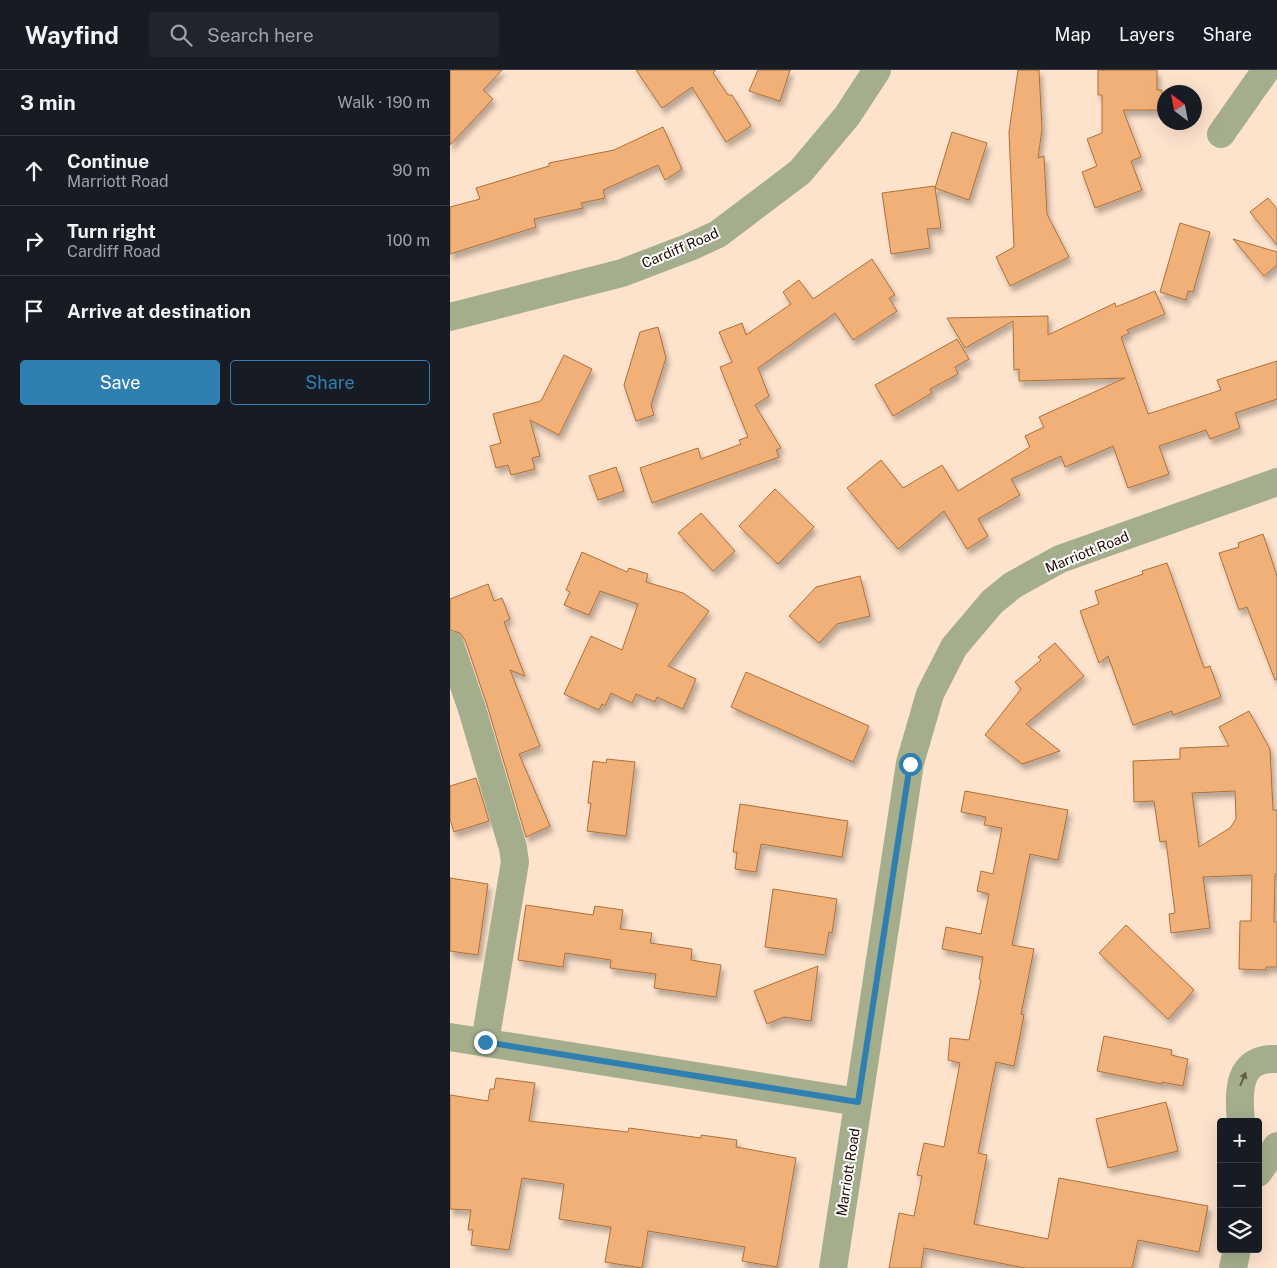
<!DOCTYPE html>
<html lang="en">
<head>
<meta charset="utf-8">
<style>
	body { margin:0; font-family:"Public Sans",sans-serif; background:#20242c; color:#f1f3f6 }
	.controls { position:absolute; right:15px; bottom:15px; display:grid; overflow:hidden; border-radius:5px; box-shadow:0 5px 20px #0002 }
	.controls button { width:45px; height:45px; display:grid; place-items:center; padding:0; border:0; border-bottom:1px solid #363941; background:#171b24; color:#f1f3f6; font:25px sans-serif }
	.compass { position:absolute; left:707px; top:15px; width:45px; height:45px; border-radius:50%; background:#171b24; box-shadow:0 5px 20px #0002; rotate:328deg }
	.stop { position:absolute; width:15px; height:15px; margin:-11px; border:4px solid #307fb1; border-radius:50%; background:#fff }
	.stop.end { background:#307fb1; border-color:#fff; box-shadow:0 1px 5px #0008 }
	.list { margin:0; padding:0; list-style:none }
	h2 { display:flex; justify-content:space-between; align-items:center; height:65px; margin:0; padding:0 20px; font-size:21px }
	h2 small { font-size:16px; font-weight:400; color:#9ea1a6 }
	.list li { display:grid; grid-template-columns:32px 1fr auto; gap:15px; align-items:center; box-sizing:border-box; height:70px; padding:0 20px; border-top:1px solid #363941 }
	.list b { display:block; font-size:19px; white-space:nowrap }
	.list p { margin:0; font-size:16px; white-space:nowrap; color:#9ea1a6 }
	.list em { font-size:16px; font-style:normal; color:#9ea1a6 }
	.actions { display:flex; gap:10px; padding:15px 20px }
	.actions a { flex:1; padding:11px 0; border:1px solid #307fb1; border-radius:5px; text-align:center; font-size:18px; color:#307fb1 }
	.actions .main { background:#307fb1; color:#fff }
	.icon { flex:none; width:28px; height:28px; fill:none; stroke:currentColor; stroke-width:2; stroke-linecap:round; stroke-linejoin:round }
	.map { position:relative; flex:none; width:827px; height:1198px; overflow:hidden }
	header { display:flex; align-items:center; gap:30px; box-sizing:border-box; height:70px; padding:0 25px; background:#171b24; border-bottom:1px solid #363941 }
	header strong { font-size:24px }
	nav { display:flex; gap:28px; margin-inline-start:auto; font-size:18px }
	.search { width:350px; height:45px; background:#20242c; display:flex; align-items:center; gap:12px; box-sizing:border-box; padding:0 18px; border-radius:5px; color:#9ea1a6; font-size:19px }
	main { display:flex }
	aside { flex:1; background:#171b24 }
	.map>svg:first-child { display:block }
</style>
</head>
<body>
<header>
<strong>Wayfind</strong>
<div class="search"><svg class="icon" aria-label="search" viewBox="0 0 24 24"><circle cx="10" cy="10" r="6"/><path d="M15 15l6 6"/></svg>Search here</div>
<nav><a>Map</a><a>Layers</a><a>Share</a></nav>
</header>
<main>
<aside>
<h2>3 min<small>Walk · 190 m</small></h2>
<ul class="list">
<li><svg class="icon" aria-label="ahead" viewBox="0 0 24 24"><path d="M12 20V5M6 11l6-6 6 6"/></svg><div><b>Continue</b><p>Marriott Road</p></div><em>90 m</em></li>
<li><svg class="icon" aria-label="right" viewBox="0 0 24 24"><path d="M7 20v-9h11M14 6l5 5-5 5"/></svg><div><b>Turn right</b><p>Cardiff Road</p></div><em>100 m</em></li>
<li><svg class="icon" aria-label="arrive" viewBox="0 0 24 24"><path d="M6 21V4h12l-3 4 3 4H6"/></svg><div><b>Arrive at destination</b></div></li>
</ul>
<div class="actions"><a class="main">Save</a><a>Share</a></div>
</aside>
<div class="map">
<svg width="827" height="1198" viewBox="0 0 827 1198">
	<defs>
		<filter id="shadow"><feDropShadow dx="3" dy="5.5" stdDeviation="2.5" flood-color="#0004"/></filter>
	</defs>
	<rect width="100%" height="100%" fill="#fde2cc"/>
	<g fill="#f2b079" stroke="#ad7038" fill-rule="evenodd" filter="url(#shadow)">
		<polygon points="0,0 52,0 33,20 43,29 0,75"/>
		<polygon points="186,0 266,0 263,3 278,25 282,25 301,56 276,72 242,17 212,38"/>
		<polygon points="308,0 340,0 330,31 299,21"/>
		<polygon points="568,0 589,0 592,59 588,88 594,86 597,144 619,187 560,216 546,187 564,177 559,62"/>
		<polygon points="648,0 707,0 707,20 712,20 712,40 673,40 691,87 681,91 692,120 645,138 632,102 647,96 637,69 652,63 652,25 648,25"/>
		<polygon points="213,57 232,99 215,110 208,95 153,120 155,128 131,133 133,138 84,149 86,157 0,184 0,137 30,129 26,118 99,96 99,93 164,80"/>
		<polygon points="502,62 537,73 519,130 485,118 491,158 477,159 480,178 441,184 432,123 484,116 485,118"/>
		<polygon points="818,128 827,139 827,175 800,142"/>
		<polygon points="730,153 760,162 743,222 738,221 736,230 710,222"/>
		<polygon points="783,169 827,182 827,195 814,206"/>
		<polygon points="422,189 445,225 439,228 447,241 403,270 385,243 308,298 319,326 305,335 331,378 326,380 329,387 202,433 190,398 248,378 251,389 291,374 289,370 298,367 270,297 282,292 269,262 292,253 296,265 341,234 333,222 349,210 363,229"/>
		<polygon points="705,221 715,244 677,260 679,263 671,267 698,344 771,320 767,310 827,291 827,329 785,343 790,358 760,369 756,360 709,376 719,404 678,418 663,376 615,397 611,386 561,409 570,425 528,449 538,466 517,479 494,441 448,479 397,418 431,390 453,418 492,395 508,421 580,377 575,366 594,357 589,347 675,308 569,311 569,299 564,300 563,251 515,278 497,248 598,246 598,265 665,233 666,237"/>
		<polygon points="208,257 216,288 201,335 204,345 186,351 174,315 190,262"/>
		<polygon points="507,269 519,289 505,297 508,304 480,319 482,323 443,346 425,315"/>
		<polygon points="114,285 142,299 109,365 80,350 90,386 82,388 85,399 61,405 58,395 46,398 40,376 51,373 43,344 91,331"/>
		<polygon points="166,397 174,421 148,430 139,406"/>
		<polygon points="325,419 364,457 328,494 289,456"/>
		<polygon points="251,443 285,481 263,501 228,463"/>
		<polygon points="813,464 827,506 827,610 825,610 797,537 789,540 769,483 789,477 788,473"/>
		<polygon points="132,482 177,502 179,498 198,504 196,512 233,523 259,541 218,596 246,609 233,639 207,627 205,632 186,624 182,633 161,623 155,636 152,634 149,640 114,624 141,566 172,580 188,534 150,521 139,545 114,535 120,522 116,520"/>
		<polygon points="717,493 754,598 760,596 771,627 723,645 722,641 683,655 658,586 649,593 630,541 649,534 645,521 693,504 692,501"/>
		<polygon points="410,506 420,546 387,554 369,573 339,546 366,517"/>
		<polygon points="38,514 44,531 52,528 60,549 54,552 75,606 60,600 90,676 69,684 100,756 76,767 37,635 15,570 10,563 0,560 0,529"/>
		<polygon points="605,573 634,606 576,654 610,681 572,694 535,665 571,619 565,612 591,590 588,587"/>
		<polygon points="296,602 419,656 403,692 281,637"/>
		<path d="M799,641L820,679L823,740H827V804H825L824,852H827V897H816V900L789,899L790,851H801L802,805L753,807L760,858L721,863L719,844L725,843L716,771L710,772L704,731L684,732L683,691L730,689V678L779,676L769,657ZM785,721L786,749L780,758L749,777L742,723Z"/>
		<polygon points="157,689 185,692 176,766 137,761 141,733 138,733 143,691 156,693"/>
		<polygon points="26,708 39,751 4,762 0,749 0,716"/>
		<polygon points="515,721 618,740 608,790 580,784 562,875 584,879 571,944 574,945 564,996 546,992 528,1083 537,1085 524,1154 598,1169 609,1108 758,1136 749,1182 688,1170 682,1198 575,1198 474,1178 471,1198 439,1198 449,1143 464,1146 472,1106 467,1105 474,1073 494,1077 510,993 498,990 500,968 519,970 531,910 529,909 533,887 492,879 496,857 531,864 539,824 527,821 531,801 543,804 552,758 534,755 536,747 511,742"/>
		<polygon points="290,734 398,751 392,787 311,774 306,802 285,799 287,782 283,782"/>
		<polygon points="0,808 38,814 28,885 0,881"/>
		<polygon points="323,819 387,829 382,863 379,862 375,885 315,877"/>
		<polygon points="76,835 143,845 145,836 173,840 170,859 202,863 200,873 242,879 241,890 271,895 266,927 204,918 206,904 160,898 161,890 115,883 113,897 68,890"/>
		<polygon points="676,855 744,920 718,949 649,883"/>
		<polygon points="368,896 361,951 334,947 317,954 304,921"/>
		<polygon points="654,966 722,980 721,985 738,989 733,1016 712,1012 712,1014 647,1001"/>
		<polygon points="46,1008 85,1013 79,1051 178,1062 179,1058 251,1068 251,1065 287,1070 286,1077 346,1088 327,1197 292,1191 295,1177 198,1161 192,1198 155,1192 161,1157 109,1149 114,1114 72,1108 59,1180 21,1175 23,1160 18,1160 21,1140 0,1139 0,1025 38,1031 40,1019 44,1019"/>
		<polygon points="716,1032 728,1081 658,1098 646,1049"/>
	</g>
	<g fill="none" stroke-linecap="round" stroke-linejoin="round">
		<g stroke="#a4ae8d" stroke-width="28">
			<polyline points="771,64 816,0"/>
			<polyline points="0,247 172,203 240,177 268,164 350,102 397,46 427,0"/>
			<polyline points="0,575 22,639 63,778 65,792 35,972"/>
			<polyline points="0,967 408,1032"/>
			<path d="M791,1052C788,1022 787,987 827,989"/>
			<polyline points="808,1103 827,1076"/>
			<polyline points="383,1198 460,693 480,624 504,577 542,532 563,515 610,489 827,412"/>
			<polyline points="783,1198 787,1179"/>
		</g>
	</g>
	<defs><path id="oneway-solid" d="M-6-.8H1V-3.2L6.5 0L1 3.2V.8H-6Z" transform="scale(1.25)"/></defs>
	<use fill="#625b46" href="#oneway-solid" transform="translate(793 1009) rotate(-67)"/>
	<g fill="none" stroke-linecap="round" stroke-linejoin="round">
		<polyline stroke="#307fb1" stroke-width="6" points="35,972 408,1032 460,694"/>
	</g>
	<g text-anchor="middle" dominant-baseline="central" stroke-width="4" stroke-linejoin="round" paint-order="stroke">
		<g font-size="14" fill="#1f0800" stroke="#fff">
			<text transform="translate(230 178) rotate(-23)">Cardiff Road</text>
			<text transform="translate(637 482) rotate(-22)">Marriott Road</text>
			<text transform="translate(398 1102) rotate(-81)">Marriott Road</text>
		</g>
	</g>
</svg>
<div class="controls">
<button>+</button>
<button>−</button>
<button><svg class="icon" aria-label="layers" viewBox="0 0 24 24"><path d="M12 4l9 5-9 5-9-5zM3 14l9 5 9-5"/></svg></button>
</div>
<svg class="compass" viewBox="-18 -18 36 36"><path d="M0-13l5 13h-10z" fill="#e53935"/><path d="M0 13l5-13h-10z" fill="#9ea1a6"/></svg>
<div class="stop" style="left:460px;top:694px"></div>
<div class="stop end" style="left:35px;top:972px"></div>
</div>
</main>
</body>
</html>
